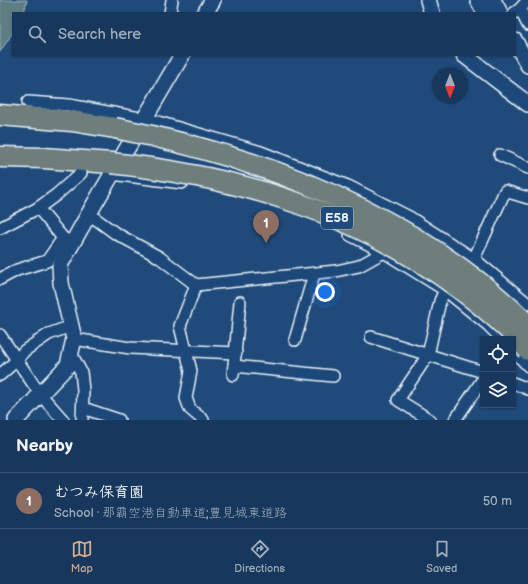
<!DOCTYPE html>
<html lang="en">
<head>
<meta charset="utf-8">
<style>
	body { margin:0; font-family:"Balsamiq Sans","Klee One",sans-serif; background:#244365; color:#f1f3f6 }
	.controls { position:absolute; right:12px; bottom:12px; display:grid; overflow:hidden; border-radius:0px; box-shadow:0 1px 3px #0004 }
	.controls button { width:36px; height:36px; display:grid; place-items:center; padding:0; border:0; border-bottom:1px solid #365272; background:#17385c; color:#f1f3f6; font:20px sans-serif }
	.compass { position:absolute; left:432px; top:68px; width:36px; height:36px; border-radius:50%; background:#17385c; box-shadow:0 1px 3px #0004; rotate:180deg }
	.you { position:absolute; left:325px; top:292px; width:14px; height:14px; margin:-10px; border:3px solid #fff; border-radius:50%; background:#1a73e8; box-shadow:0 0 0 6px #1a73e833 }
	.badge { display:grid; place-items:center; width:26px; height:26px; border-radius:50%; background:#d6ab8b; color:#fff; font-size:13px; font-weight:700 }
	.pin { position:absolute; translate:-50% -33px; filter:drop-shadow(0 1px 2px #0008) }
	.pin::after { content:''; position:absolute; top:21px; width:14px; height:12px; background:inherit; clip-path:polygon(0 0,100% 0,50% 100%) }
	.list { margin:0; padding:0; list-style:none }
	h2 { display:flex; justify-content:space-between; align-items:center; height:52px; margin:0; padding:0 16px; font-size:17px }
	h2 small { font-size:13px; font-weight:400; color:#9eacbb }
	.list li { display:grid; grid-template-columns:26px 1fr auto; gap:12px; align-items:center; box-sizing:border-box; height:56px; padding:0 16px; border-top:1px solid #365272 }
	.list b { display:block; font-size:15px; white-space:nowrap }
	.list p { margin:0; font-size:13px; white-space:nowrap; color:#9eacbb }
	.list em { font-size:13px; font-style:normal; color:#9eacbb }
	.icon { flex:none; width:22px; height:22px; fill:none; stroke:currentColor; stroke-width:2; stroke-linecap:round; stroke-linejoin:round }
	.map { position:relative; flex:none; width:528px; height:420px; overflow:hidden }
	.search { position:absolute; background:#17385c; box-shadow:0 1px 3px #0004; left:12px; right:12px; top:12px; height:44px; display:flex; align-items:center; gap:10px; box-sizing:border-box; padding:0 14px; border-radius:0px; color:#9eacbb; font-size:15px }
	.sheet { height:108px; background:#17385c }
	nav { display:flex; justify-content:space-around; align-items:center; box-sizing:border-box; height:56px; border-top:1px solid #365272; background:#17385c; font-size:11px; color:#9eacbb }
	nav a { display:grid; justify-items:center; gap:2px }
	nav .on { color:#d6ab8b }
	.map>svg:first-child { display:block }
</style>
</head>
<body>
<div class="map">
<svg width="528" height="420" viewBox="0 0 528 420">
	<rect width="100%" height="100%" fill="#1f4a7a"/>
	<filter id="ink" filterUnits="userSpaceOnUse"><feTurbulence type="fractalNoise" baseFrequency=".025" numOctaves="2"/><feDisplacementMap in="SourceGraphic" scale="8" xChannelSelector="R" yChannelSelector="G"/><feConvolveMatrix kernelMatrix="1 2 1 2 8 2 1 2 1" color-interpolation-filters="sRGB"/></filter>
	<g filter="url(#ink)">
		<polygon fill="#5d7e83" stroke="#a2b8be" points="0,0 27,0 24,13 13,13 13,32 0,52"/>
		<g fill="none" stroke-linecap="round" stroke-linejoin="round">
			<defs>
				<g id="street">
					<polyline points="520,9 528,25"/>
					<polyline points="170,13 172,0"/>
					<polyline points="514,13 520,9 528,0"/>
					<polyline points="28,102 69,105 151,120 261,152 348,186 411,218 474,259 528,304"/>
					<polyline points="500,155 528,168"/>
					<polyline points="112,174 182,183"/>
					<polyline points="38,208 63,238 68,241"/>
					<polyline points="89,214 115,233 159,257 196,285 336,271 359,266 384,252"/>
					<polyline points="0,228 38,208 56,195 81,173"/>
					<polyline points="350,235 384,252 445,290 488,325 502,339"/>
					<polyline points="470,264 474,259 505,191 528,198"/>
					<polyline points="0,279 17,270 47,261 63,238"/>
					<polyline points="196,285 180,326 191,371 186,398 190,409 203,420"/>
					<polyline points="0,335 40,394 63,420"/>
					<polyline points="371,337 483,372"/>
					<polyline points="74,339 130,348 236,353"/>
					<polyline points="295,340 314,274"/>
					<polyline points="513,350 528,366"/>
					<polyline points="71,353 81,372 83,390 82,420"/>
					<polyline points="234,366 333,376"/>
					<polyline points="0,375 17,360 24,351 49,334 71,326"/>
					<polyline points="233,375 240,302"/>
					<polyline points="513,383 528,389"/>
					<polyline points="83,408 119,420"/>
					<polyline points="430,420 398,400 428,355 440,301 445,290 449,285"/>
					<polyline points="455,420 483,379"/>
				</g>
				<g id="secondary">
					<polyline points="428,0 432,13"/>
					<polyline points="478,0 485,13"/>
					<polyline points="493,0 500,13"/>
					<polyline points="205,13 213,0"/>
					<polyline points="515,41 528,65"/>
					<polyline points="464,55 528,104"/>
					<polyline points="16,420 68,365 74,339 61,283 60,265 95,203 182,55"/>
				</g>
				<g id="highway">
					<polyline points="0,115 72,121 115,128"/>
					<polyline points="0,157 44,158 111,163"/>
				</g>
			</defs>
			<use href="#street" stroke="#e8f1f8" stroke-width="14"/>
			<use href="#secondary" stroke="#e8f1f8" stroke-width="18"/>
			<use href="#highway" stroke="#e8f1f8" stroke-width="23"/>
			<use href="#street" stroke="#1f4a7a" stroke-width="11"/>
			<use href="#secondary" stroke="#1f4a7a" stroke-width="15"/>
			<use href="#highway" stroke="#6d7e7c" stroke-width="20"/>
			<defs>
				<g id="highway-bridge">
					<path d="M115,128C267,158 415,215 528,325"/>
					<path d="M111,163C240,177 355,211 460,289C484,307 508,327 528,350"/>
				</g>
			</defs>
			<use href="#highway-bridge" stroke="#e8f1f8" stroke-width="23" stroke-linecap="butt"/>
			<use href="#highway-bridge" stroke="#6d7e7c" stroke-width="20"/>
		</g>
	</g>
	<g text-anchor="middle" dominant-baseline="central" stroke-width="3" stroke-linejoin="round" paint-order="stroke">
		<rect fill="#1f4a7a" stroke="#acbfd2" stroke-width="1" x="321" y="207" width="32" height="22" rx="3"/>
		<g font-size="13" font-weight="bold" fill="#e8f1f8">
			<text x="337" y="218">E58</text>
		</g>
	</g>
</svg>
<div class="controls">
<button><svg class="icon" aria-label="locate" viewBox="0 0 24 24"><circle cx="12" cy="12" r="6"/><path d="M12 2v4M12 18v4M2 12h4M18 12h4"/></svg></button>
<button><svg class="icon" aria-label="layers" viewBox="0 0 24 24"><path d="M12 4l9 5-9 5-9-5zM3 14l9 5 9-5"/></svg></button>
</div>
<svg class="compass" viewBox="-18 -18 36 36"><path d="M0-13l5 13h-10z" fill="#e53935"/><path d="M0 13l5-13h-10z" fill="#9eacbb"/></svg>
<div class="you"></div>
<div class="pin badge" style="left:266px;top:243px;background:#8d6e63">1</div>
<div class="search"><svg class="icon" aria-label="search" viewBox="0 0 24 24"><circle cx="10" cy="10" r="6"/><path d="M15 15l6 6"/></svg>Search here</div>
</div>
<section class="sheet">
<h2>Nearby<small></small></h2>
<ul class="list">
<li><span class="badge" style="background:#8d6e63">1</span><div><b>むつみ保育園</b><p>School · 那覇空港自動車道;豊見城東道路</p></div><em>50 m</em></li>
</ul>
</section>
<nav>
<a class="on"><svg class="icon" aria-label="map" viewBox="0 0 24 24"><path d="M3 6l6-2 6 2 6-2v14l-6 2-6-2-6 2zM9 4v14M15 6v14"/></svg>Map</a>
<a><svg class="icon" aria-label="directions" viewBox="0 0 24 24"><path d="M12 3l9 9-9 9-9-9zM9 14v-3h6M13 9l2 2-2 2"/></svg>Directions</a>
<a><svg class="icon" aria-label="saved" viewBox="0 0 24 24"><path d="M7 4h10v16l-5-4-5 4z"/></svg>Saved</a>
</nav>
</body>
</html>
